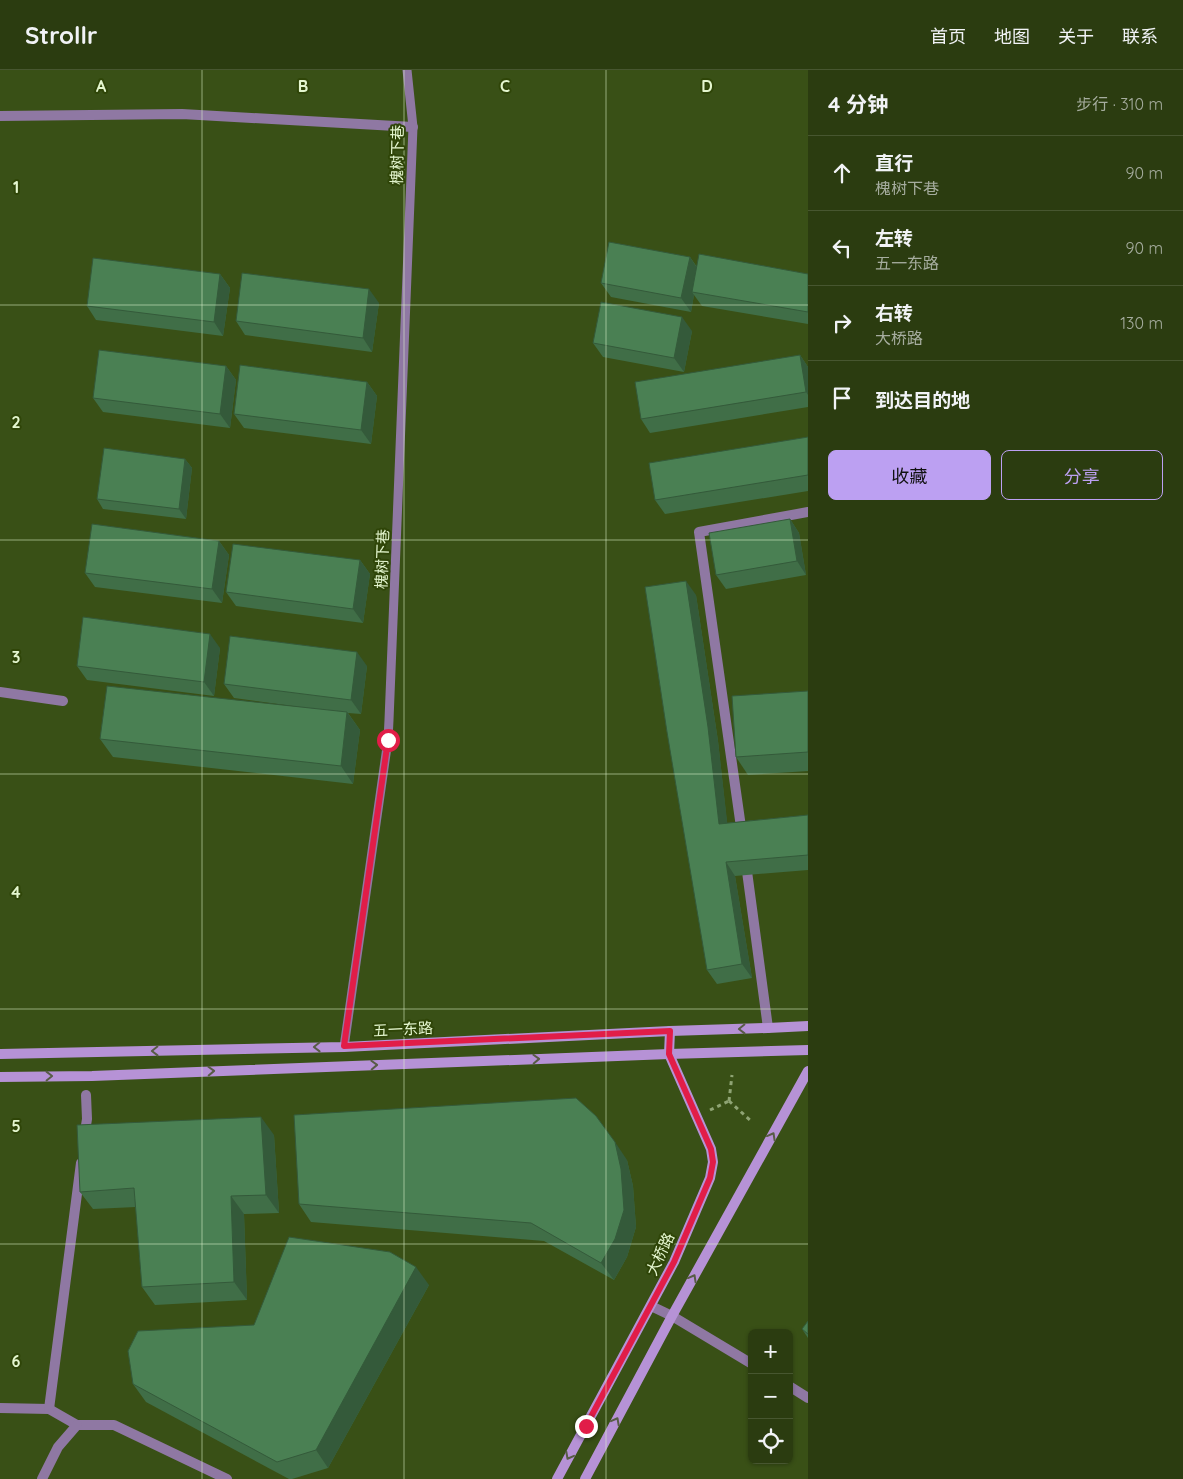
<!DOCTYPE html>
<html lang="zh">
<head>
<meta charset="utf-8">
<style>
	body { margin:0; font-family:Quicksand,"Noto Sans SC",sans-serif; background:#334319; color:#f1f3f6 }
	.controls { position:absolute; right:15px; bottom:15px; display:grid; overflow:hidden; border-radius:8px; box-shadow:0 1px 4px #0004 }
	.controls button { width:45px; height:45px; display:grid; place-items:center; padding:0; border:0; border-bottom:1px solid #475630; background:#2b3c10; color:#f1f3f6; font:25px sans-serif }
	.stop { position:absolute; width:15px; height:15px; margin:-11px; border:4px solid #e11d48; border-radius:50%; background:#fff }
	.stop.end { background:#e11d48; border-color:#fff; box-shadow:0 1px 5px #0008 }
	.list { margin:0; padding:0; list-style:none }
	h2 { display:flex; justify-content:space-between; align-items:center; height:65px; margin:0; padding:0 20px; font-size:21px }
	h2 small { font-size:16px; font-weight:400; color:#a6ad9f }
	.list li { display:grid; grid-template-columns:32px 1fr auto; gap:15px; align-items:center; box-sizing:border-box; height:75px; padding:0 20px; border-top:1px solid #475630 }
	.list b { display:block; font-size:19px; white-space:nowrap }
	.list p { margin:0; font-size:16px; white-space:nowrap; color:#a6ad9f }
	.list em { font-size:16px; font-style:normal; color:#a6ad9f }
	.actions { display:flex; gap:10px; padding:15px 20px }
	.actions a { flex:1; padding:11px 0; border:1px solid #bca0f2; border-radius:8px; text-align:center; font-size:18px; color:#bca0f2 }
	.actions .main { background:#bca0f2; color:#111 }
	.icon { flex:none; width:28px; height:28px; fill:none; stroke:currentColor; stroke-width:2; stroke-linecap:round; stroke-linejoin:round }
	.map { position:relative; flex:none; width:808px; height:1409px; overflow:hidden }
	header { display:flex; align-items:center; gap:30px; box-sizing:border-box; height:70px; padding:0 25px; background:#2b3c10; border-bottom:1px solid #475630 }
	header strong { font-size:24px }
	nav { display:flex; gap:28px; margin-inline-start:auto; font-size:18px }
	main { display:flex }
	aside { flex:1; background:#2b3c10 }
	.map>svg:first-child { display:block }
</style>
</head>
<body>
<header>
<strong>Strollr</strong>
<nav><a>首页</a><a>地图</a><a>关于</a><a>联系</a></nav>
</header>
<main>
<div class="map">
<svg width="808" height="1409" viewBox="0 0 808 1409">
	<rect width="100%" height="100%" fill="#395016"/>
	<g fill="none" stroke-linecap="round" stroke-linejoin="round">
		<g stroke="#8fa474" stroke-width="3" stroke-dasharray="4 4" stroke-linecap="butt">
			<polyline points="729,1031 751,1051"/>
			<polyline points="729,1031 732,1005"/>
			<polyline points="710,1040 729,1031"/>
		</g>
		<polyline stroke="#8f78a3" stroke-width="9" points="344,977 388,670 389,650 413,57 407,0"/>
		<g stroke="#8f78a3" stroke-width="10">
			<polyline points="0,46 182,44 413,57"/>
			<polyline points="0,622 63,631"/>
			<polyline points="742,764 699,462 808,442"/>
			<polyline points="746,794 768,958"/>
			<polyline points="84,1068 87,1049 86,1025"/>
			<polyline points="651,1236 672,1246 752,1294"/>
			<polyline points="789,1316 808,1328"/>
			<polyline points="0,1338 49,1339 77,1355 114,1355 227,1409"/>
			<polyline points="49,1339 81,1093"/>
			<polyline points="42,1409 58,1377 77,1355"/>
		</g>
		<g stroke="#b692d6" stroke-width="10">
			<polyline points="0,984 344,977 670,961 768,958 808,956"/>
			<polyline points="0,1007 92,1006 669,984 808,980"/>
			<polyline points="557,1409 674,1192 710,1108 713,1092 711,1079 669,984 670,961"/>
			<polyline points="585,1409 672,1246 808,1001"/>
		</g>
	</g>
	<g fill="#406e47">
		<polygon points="690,187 697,197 808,204 808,254 702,236 694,225 691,242 611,227 601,213"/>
		<polygon points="220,204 230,218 223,266 96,250 87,236"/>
		<polygon points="379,233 372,282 245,265 236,251"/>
		<polygon points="692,261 684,302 603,287 593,273"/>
		<polygon points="800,285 808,297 808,337 650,363 641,349"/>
		<polygon points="226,296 236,310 230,358 103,342 93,328"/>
		<polygon points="367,312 377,326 371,374 244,358 234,344"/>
		<polygon points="808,367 808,421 665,444 655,430"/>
		<polygon points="185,389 192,398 186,449 103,439 97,429"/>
		<polygon points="790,449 799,463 806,505 726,519 716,505"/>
		<polygon points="219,471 229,485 222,533 95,517 85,503"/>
		<polygon points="360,490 370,504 363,553 236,536 226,522"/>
		<polygon points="696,525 718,671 727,753 808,745 808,800 735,806 752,908 717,914 707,900"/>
		<polygon points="220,578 214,626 87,610 77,596"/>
		<polygon points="367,596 361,644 348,643 360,660 353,714 113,687 100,669 300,637 234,628 224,614"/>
		<polygon points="808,621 808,701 748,705 736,687"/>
		<polygon points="274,1065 279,1143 244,1144 247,1230 155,1235 142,1217 136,1137 93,1139 80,1122"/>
		<polygon points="627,1090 633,1116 636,1157 627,1187 614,1210 544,1171 311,1152 299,1134"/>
		<polygon points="429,1215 328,1398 292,1409 289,1409 146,1332 133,1314 254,1255"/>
		<polygon points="808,1251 808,1268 802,1259"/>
	</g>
	<g fill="#345a3a">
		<polygon points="690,187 699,201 692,222 694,225 691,242 681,228"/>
		<polygon points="220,204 230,218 223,266 214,252"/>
		<polygon points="369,219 379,233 372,282 363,268"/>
		<polygon points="682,247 692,261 684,302 674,288"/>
		<polygon points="800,285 808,297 808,325 806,322"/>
		<polygon points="226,296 236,310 230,358 220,344"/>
		<polygon points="367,312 377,326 371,374 361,360"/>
		<polygon points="185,389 192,398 186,449 179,439"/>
		<polygon points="790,449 799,463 806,505 797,491"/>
		<polygon points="219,471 229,485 222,533 212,519"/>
		<polygon points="360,490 370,504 363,553 353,539"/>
		<polygon points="686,511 696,525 718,671 729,768 719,754"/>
		<polygon points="210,564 220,578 214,626 204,612"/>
		<polygon points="357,582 367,596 361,644 351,630"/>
		<polygon points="347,642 360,660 353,714 341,696"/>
		<polygon points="726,792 735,806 752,908 742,894"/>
		<polygon points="261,1047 274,1065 279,1143 266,1125"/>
		<polygon points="615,1072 627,1090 633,1116 636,1157 627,1187 614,1210 601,1193"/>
		<polygon points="231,1126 244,1144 247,1230 234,1212"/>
		<polygon points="416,1197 429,1215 328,1398 316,1380"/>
	</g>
	<g fill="#4a8053" stroke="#345a3a">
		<polygon points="609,172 690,187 681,228 601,213"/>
		<polygon points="699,184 808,204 808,242 692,222"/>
		<polygon points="93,188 220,204 214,252 87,236"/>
		<polygon points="242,203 369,219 363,268 236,251"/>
		<polygon points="601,232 682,247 674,288 593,273"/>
		<polygon points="99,280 226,296 220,344 93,328"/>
		<polygon points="800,285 806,322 641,349 635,312"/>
		<polygon points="240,295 367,312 361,360 234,344"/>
		<polygon points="808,367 808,405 655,430 649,393"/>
		<polygon points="104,378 185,389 179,439 97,429"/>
		<polygon points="790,449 797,491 716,505 709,463"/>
		<polygon points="92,454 219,471 212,519 85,503"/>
		<polygon points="233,474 360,490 353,539 226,522"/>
		<polygon points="686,511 708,657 719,754 808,745 808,785 726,792 742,894 707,900 667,662 645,517"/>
		<polygon points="83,547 210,564 204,612 77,596"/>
		<polygon points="230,566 357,582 351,630 224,614"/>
		<polygon points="107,616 347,642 341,696 100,669"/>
		<polygon points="808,621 808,682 736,687 732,626"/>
		<polygon points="576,1028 596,1046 615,1072 621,1099 624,1140 615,1169 601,1193 531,1153 299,1134 294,1045"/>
		<polygon points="261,1047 266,1125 231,1126 234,1212 142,1217 134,1118 80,1122 77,1055"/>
		<polygon points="289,1167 390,1182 416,1197 316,1380 277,1392 133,1314 128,1281 138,1261 254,1255"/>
		<polygon points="808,1251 808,1264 802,1259"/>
	</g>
	<defs><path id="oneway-chevron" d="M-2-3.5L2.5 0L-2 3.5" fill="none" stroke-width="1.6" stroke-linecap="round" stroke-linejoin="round" transform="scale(1.25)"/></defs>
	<g stroke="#585c46">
		<use href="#oneway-chevron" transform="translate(742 959) rotate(179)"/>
		<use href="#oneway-chevron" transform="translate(317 977) rotate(179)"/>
		<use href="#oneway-chevron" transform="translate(155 981) rotate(179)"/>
		<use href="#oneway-chevron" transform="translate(536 989) rotate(-2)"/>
		<use href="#oneway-chevron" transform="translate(374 995) rotate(-2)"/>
		<use href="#oneway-chevron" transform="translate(211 1001) rotate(-2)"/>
		<use href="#oneway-chevron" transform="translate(49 1006) rotate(-1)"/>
		<use href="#oneway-chevron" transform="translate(772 1066) rotate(-61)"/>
		<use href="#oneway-chevron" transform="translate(693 1208) rotate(-61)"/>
		<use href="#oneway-chevron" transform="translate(616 1351) rotate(-62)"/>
		<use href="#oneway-chevron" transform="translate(569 1386) rotate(118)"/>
	</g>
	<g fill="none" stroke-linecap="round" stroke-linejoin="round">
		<polyline stroke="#e11d48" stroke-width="6" points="388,670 344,976 670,961 669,984 711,1079 713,1092 710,1108 674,1192 586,1356"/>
	</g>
	<path fill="none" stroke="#e4f6cf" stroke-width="1" stroke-opacity="0.55" d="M202,0V1409M404,0V1409M606,0V1409M0,235H808M0,470H808M0,704H808M0,939H808M0,1174H808"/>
	<g text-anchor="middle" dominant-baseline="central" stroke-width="4" stroke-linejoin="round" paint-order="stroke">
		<g font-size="15" fill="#e4f6cf" stroke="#2f4508">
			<text transform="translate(397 85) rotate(-89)">槐树下巷</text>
			<text transform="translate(382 489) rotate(-88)">槐树下巷</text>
			<text transform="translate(403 959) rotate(-3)">五一东路</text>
			<text transform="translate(660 1184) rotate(-65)">大桥路</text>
		</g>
	</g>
	<g font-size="16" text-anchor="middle" font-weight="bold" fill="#e4f6cf" stroke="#2f4508" stroke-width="4" stroke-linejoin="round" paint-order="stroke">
		<text x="101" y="22">A</text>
		<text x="303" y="22">B</text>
		<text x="505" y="22">C</text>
		<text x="707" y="22">D</text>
		<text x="16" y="123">1</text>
		<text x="16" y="358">2</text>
		<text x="16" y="593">3</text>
		<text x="16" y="828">4</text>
		<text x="16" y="1062">5</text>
		<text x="16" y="1297">6</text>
	</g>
</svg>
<div class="controls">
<button>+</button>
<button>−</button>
<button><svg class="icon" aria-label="locate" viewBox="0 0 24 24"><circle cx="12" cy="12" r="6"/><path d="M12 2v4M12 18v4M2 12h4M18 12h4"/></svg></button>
</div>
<div class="stop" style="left:388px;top:670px"></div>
<div class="stop end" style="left:586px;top:1356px"></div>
</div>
<aside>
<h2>4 分钟<small>步行 · 310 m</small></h2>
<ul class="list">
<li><svg class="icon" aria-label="ahead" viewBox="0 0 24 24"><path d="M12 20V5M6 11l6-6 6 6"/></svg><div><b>直行</b><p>槐树下巷</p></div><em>90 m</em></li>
<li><svg class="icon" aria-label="left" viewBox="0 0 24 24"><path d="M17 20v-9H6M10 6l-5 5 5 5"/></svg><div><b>左转</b><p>五一东路</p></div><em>90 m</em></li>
<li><svg class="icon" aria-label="right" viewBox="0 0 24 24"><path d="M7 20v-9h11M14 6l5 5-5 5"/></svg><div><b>右转</b><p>大桥路</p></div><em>130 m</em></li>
<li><svg class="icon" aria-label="arrive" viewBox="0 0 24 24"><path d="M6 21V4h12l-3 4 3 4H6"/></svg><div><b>到达目的地</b></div></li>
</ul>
<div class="actions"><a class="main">收藏</a><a>分享</a></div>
</aside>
</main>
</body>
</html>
